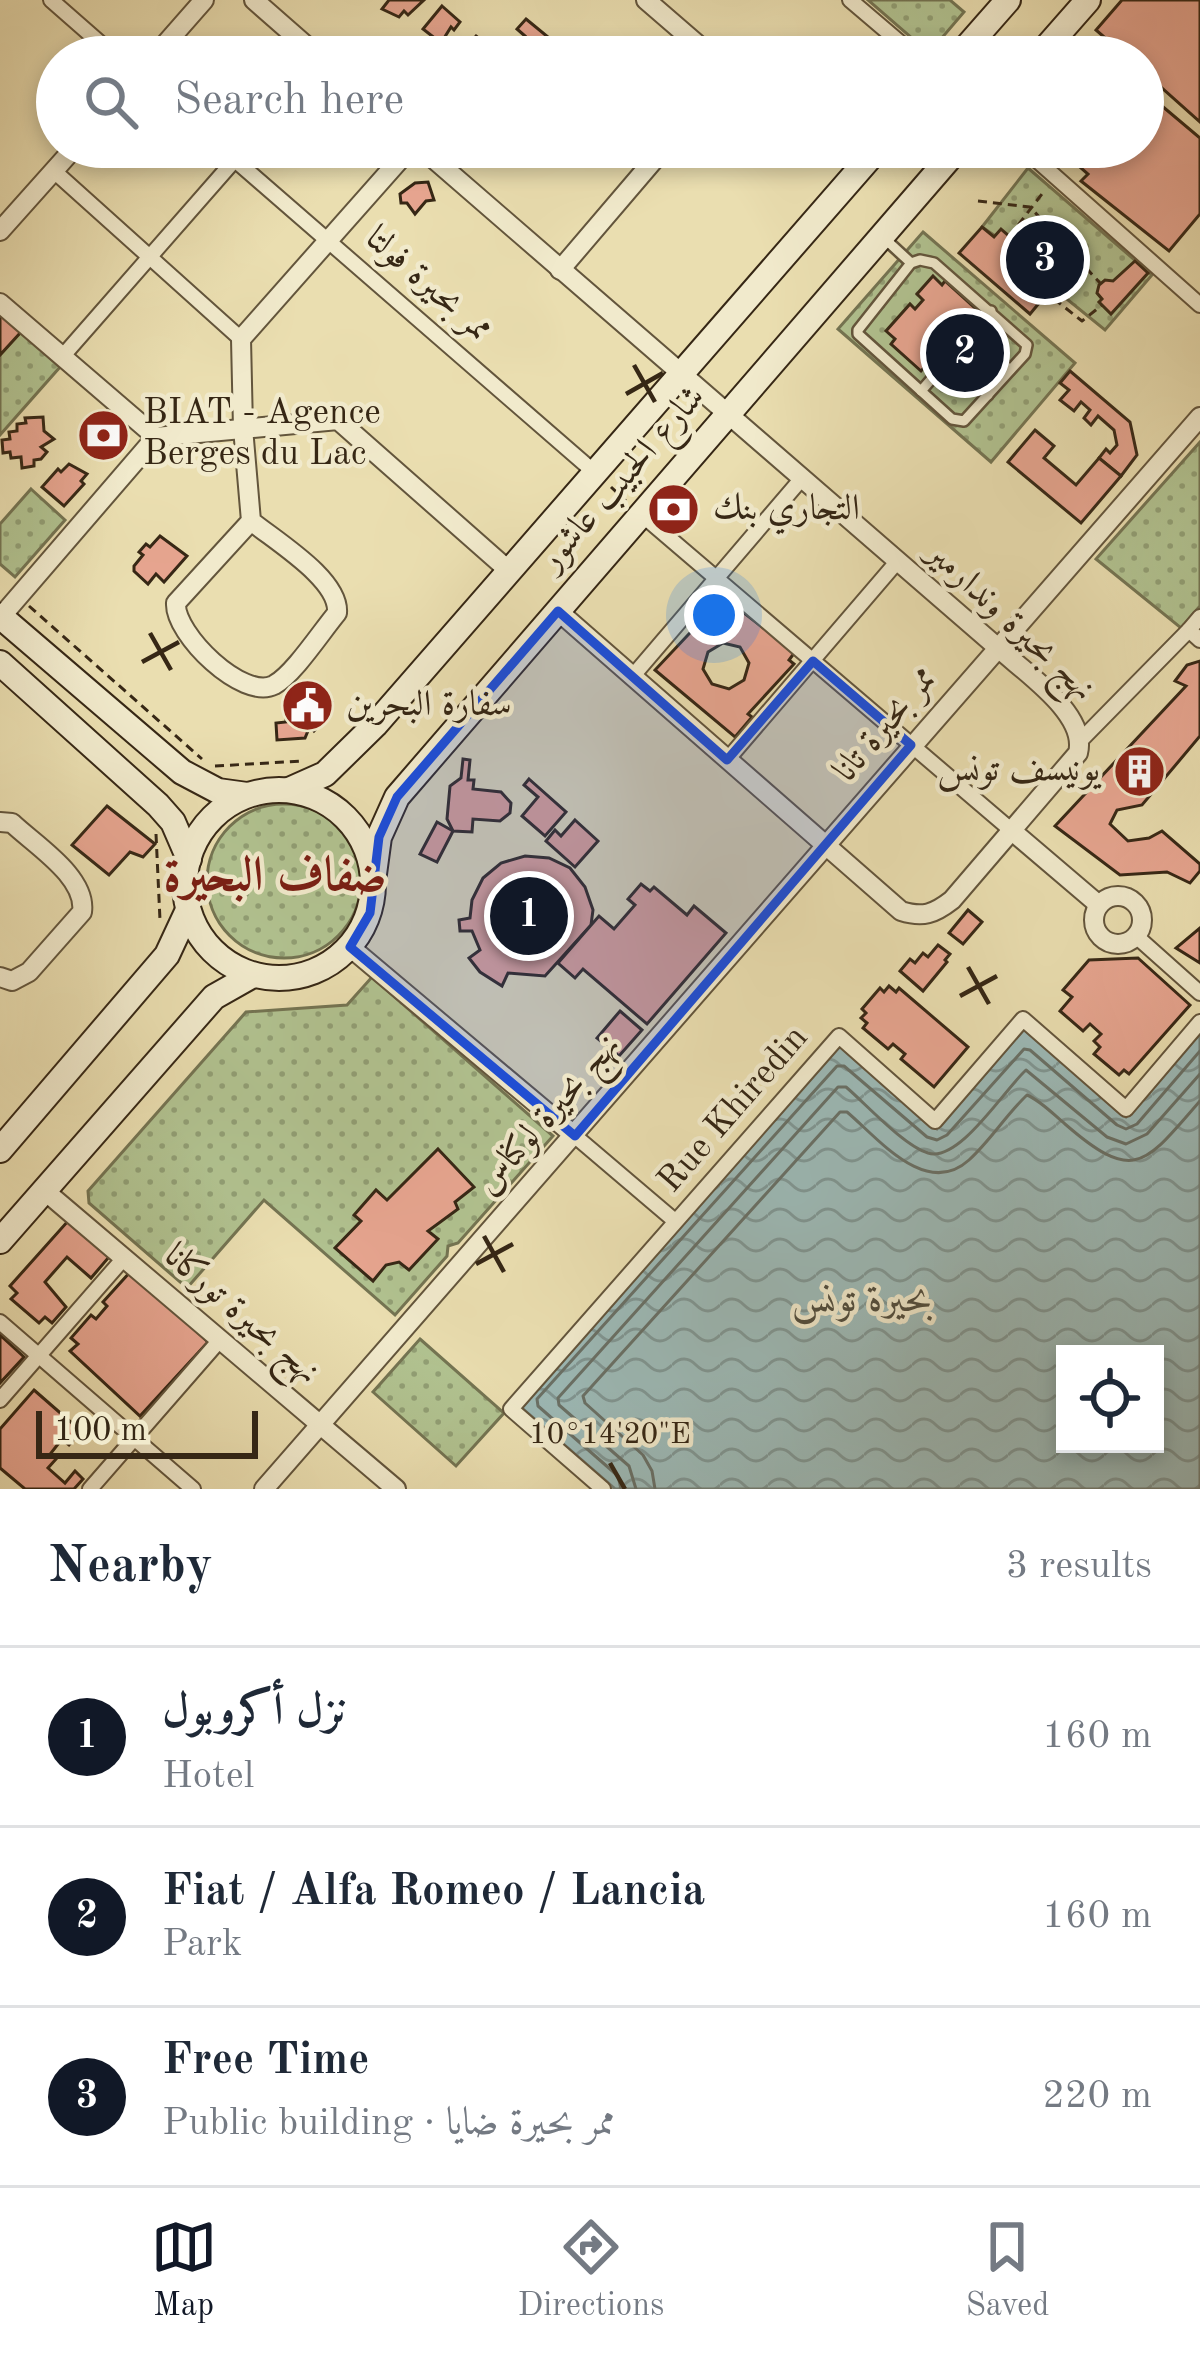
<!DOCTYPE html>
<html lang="en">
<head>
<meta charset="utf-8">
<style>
	body { margin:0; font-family:"Old Standard TT",Amiri,serif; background:#f6f6f7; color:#1f2937 }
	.controls { position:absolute; right:36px; bottom:36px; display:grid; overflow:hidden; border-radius:0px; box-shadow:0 6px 18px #0003 }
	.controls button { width:108px; height:108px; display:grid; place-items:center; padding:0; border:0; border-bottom:3px solid #e0e1e3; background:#fff; color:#1f2937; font:60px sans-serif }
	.scale { position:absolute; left:36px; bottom:30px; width:222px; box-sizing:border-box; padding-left:12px; border:6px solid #362715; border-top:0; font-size:33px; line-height:42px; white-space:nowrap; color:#362715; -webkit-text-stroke:9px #f1eacc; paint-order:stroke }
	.you { position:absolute; left:714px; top:615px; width:42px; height:42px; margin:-30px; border:9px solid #fff; border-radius:50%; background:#1a73e8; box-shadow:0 0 0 18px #1a73e833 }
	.badge { display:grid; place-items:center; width:78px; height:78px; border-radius:50%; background:#111827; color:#fff; font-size:39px; font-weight:700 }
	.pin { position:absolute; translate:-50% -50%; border:6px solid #fff; box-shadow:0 3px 12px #0006 }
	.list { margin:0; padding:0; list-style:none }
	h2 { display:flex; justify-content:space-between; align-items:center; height:156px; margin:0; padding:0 48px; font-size:51px }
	h2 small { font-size:39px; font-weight:400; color:#747a83 }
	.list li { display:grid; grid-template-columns:78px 1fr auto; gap:36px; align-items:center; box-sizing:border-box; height:180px; padding:0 48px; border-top:3px solid #e0e1e3 }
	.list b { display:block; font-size:45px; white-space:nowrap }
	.list p { margin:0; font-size:39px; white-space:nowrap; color:#747a83 }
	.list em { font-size:39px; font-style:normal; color:#747a83 }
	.icon { flex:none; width:66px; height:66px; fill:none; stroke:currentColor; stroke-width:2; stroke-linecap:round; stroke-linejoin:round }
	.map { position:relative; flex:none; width:1200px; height:1489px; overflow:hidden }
	.search { position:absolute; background:#fff; box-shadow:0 6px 18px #0003; left:36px; right:36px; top:36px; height:132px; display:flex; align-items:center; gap:30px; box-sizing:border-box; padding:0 42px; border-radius:66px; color:#747a83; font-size:45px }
	.sheet { height:696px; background:#fff }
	nav { display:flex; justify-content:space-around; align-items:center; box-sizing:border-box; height:168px; border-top:3px solid #e0e1e3; background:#fff; font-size:33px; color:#747a83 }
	nav a { display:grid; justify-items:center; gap:6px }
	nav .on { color:#111827 }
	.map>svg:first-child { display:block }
</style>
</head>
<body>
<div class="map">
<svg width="1200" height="1489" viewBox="0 0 1200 1489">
	<defs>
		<pattern id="grass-dots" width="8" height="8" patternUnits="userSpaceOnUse" patternTransform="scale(3)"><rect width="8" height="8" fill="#b1c290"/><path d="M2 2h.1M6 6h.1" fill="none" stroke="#919e74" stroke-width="1.8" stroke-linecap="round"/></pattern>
		<pattern id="water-waves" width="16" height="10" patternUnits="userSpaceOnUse" patternTransform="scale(3)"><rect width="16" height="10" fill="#9cb9b6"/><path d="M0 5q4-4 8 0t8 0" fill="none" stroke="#809693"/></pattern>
	</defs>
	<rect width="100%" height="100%" fill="#eadeb0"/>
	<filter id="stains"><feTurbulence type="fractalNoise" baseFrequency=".00167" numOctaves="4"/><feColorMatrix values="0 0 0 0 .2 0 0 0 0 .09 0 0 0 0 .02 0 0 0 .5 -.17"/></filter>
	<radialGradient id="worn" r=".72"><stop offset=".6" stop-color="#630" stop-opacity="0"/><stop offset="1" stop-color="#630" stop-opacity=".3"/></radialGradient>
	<g fill="url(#grass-dots)" stroke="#747452" stroke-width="3">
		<polygon points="868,0 950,0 964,12 929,53"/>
		<polygon points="1028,168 1152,275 1105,330 1052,287 1059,279 982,227"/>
		<polygon points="923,232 1075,363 991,462 838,329"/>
		<polygon points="21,332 60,367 0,435 0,355"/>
		<polygon points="1200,442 1200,606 1181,628 1096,559"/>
		<polygon points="31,489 65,520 15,577 0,564 0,524"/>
		<circle cx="284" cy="881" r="77"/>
		<polygon points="372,977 553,1136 458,1243 448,1246 447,1256 395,1315 264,1200 187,1288 89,1203 88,1191 246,1012 347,1005"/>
		<polygon points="420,1339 504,1413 456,1466 373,1392"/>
	</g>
	<path fill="url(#water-waves)" stroke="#737f76" stroke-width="3" fill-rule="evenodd" d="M1024,1029L1126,1117L1200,1033V1489H615L516,1403L839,1045L937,1129ZM1065,1354H1155V1444H1065Z"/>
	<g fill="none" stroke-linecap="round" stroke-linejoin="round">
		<g stroke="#697066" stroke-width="3">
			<polyline points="621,1489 618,1476 538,1406 537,1399 837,1066 844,1066 927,1137 937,1140 947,1135 1024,1049 1030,1050 1117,1125 1126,1129 1137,1124 1200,1051"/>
			<path d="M636,1489L629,1466L559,1405L558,1398L838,1087H846C866,1104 904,1146 928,1153C959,1163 1004,1090 1026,1070L1107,1137L1126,1144L1147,1134L1200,1074"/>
			<path d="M655,1489L652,1471L643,1455L585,1403L583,1396L840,1112H847C878,1138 926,1199 969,1160C990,1141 1006,1115 1027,1095C1041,1101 1053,1114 1065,1124C1135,1185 1145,1164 1200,1101"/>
		</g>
	</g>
	<g fill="#e7a590" stroke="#362715" stroke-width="3" fill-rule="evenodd">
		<polygon points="389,0 424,0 408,15 404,11 399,17 382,9"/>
		<polygon points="1122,0 1200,0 1200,122 1143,71 1143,57 1127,57 1096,30"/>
		<polygon points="442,6 460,22 454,30 451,27 441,43 423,29"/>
		<polygon points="526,19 554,42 542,57 527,57 515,48 525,36 517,29"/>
		<polygon points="476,36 495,52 491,57 458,57"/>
		<polygon points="1143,90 1200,138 1200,214 1169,251 1081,181 1088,174 1057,147 1143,147"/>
		<polygon points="428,182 434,200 426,201 415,214 407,203 401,203 400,194 415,183"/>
		<polygon points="982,227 994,237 1001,229 1059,279 1030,314 959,253"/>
		<polygon points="1135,261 1148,273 1111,314 1099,302 1102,299 1097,293 1099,285 1105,280 1113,281"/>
		<polygon points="933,276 942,285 945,281 977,310 921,371 891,344 895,339 886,331 910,304 915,309 923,300 917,294"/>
		<polygon points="0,314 21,332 0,355"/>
		<polygon points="1070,371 1130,422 1137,455 1121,476 1099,458 1106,449 1110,453 1117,445 1114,430 1098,416 1091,425 1084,418 1090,410 1081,402 1074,411 1060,400 1069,390 1060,383"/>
		<polygon points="43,417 44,431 54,439 41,447 47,452 41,459 34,460 34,466 22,468 21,457 11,458 10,452 3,453 2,440 10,439 9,432 17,431 17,424 26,423 25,418"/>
		<polygon points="1035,430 1054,446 1044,458 1076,485 1099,458 1121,476 1081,523 1008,462"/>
		<polygon points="69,464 87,474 81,481 84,484 64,506 42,487 58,469 61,472"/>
		<polygon points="160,536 187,556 164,582 156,574 148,584 134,571 134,566 143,555 139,552 146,544 150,547"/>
		<path d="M718,593L795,652L789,660L794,664L748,714L752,717L735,737L655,670L703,619L699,616ZM723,643L740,647L749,663L744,680L729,689L712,684L703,669L708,652Z"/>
		<polygon points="1200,661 1200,736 1142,805 1117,810 1110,824 1128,841 1149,838 1162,831 1200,864 1200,871 1190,883 1167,872 1120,875 1055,826 1186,686 1175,681 1187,665"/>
		<polygon points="321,692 332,702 327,708 331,712 314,731 310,726 305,738 277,740 276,723 286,722 286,714 298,701 303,705 312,694 316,697"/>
		<polygon points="463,759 470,760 468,780 474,780 473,789 501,792 511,803 510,813 500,821 473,819 472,832 453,831 447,819 450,786 461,778"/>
		<polygon points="529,779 566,812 545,836 522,816 538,797 524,785"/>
		<polygon points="107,806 155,844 143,857 130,852 109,875 72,845"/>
		<polygon points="575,820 598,841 575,867 546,841 555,830 561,836"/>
		<polygon points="437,822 453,831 437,862 420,854"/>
		<polygon points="525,856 549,858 570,868 585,887 593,910 591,925 545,976 508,973 502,986 480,972 469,958 480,950 472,931 460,931 459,920 470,918 472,900 483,878 501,863"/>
		<polygon points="641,884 650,891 654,887 687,915 694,906 726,933 647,1024 583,969 575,978 558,963 599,916 614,929 635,905 628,899"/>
		<polygon points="968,910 982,922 963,944 949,933"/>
		<polygon points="1200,928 1200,963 1176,948"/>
		<polygon points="938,945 950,954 945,960 947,962 923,991 900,971 910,959 915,963 923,953 928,957"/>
		<polygon points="1138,958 1190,1005 1129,1074 1124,1070 1119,1075 1094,1054 1100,1047 1094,1041 1101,1034 1090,1024 1083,1031 1060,1011 1072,997 1063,990 1089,960"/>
		<polygon points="889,986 896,992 899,988 968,1047 934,1087 901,1059 905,1054 893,1044 888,1049 863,1028 867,1023 861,1018 866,1013 862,1009 880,988 884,992"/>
		<polygon points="620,1011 642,1030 619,1056 597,1038"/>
		<polygon points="438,1149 474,1187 455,1202 458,1209 428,1231 438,1239 409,1270 399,1262 386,1265 373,1281 335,1248 361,1221 354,1215 376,1190 387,1200"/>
		<polygon points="68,1221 109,1257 91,1278 67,1257 45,1282 66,1307 52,1323 45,1317 39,1323 11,1299 17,1293 10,1286"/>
		<polygon points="131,1271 208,1342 140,1416 70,1351 78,1344 71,1338 91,1315 96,1319 107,1306 103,1302"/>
		<polygon points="0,1335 24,1357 0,1383"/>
		<polygon points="34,1390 81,1431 69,1445 62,1439 51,1453 57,1458 48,1468 65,1483 75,1471 83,1479 74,1489 25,1489 0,1468 0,1429"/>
	</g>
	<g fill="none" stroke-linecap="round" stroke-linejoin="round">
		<defs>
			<g id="service">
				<polyline points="884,238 911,263"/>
				<polygon points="920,260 934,263 1027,345 1025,354 964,421 952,419 858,334 858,330 911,263"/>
				<polyline points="971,334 1010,370"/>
				<polyline points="948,359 988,395"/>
				<polyline points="921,391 991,311"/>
			</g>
			<g id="pedestrian">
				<polyline points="51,0 116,57"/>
				<polyline points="850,0 917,57"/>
				<polyline points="220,147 593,471"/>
				<polyline points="1022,147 1200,305"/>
				<polyline points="54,171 241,339"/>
				<polyline points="62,357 246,147"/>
				<polyline points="641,514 1011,830"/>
				<polyline points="1200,617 1189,630 1200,640"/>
				<polyline points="632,677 803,477"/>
				<polyline points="1081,740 1189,630"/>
				<polyline points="727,760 896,563"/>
				<polyline points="1136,936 1200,993"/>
				<polyline points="575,1136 675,1221"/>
				<polyline points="0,1322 193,1489"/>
				<polyline points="0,1400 124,1258"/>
				<polyline points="90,1489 219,1341"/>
				<polyline points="603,1489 511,1409 839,1036 935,1121 1023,1019 1126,1109 1200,1022"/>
			</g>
			<g id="minor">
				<polyline points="254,0 319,57"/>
				<polyline points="646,0 712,57"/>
				<polyline points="154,57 204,0"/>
				<path d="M420,147L997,647C1024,672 1088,714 1078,753L952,900C934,914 923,918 901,911L558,611"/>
				<polyline points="0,231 75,147"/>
				<polyline points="560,270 665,147"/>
				<polyline points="0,303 156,437"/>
				<path d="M251,521L176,603C174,634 243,701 274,685C294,674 321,632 337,613C340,580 277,542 251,521L243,428L241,339L411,147"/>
				<polyline points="0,618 156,437 338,420 507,569"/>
				<path d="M0,822L12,823C35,845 87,877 82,912L29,972L12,981L0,977"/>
				<polyline points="1011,830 1099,905"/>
				<circle cx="1118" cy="920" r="24"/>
				<polyline points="350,947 575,1136"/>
				<polyline points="45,1191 396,1489"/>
				<polyline points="264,1489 1200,417"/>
			</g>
			<g id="secondary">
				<polyline points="958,57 1008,0"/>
				<polyline points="1038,57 1088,0"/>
				<polyline points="0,616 182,772 218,791 247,795"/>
				<polyline points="0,663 158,805 173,822 189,859"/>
				<polyline points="289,790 325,774 375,725 879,147"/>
				<circle cx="279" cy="884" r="94"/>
				<polyline points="374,874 379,837 397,797 959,147"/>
				<polyline points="0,1150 167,955 188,910"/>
				<polyline points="0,1241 214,997 253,975"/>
			</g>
		</defs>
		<use href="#service" stroke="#63553c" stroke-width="14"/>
		<use href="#pedestrian" stroke="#63553c" stroke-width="18"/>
		<use href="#minor" stroke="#63553c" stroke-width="22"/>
		<use href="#secondary" stroke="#362715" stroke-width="28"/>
		<g stroke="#362715" stroke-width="3" stroke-dasharray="9 6" stroke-linecap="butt">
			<polyline points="978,201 1030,207 1100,283"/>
			<polyline points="1009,237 1045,190"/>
			<polyline points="1082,265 1053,298 1082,321 1102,305"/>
			<polyline points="611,487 626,501"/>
			<polyline points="29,606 202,759"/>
			<polyline points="215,766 302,761"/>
			<polyline points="156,834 160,920"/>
		</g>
		<use href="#service" stroke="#f1eacc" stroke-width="9"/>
		<use href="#pedestrian" stroke="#f1eacc" stroke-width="14"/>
		<use href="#minor" stroke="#f1eacc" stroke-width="18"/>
		<use href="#secondary" stroke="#f1eacc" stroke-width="24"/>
	</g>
	<path fill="#1d4ed8" fill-opacity="0.2" stroke="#1d4ed8" stroke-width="9" stroke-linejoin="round" d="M558,611L727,760L813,661L911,745L575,1136L350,947L370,913L379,837L397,797Z"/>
	<path fill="none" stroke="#362715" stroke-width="4.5" d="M634,365L655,402M626,394L663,373M150,633L171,670M142,662L179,642M968,967L989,1004M960,996L997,976M484,1236L504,1272M476,1264L513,1244M610,1463L625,1489"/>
	<defs>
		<symbol id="bank-disc" viewBox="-11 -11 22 22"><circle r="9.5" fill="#8f2418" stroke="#f1eacc"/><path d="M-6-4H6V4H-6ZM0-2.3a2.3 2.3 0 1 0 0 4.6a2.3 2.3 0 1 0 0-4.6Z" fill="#fff"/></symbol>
		<symbol id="civic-disc" viewBox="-11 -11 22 22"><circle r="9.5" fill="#8f2418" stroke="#f1eacc"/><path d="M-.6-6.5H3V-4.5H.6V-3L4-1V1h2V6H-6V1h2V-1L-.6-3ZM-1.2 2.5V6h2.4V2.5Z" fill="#fff"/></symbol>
		<symbol id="building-disc" viewBox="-11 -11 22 22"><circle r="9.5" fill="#8f2418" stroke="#f1eacc"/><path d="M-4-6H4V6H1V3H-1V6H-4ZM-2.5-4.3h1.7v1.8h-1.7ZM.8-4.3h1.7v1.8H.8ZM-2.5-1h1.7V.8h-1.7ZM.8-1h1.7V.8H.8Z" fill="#fff"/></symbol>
	</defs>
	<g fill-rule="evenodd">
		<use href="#bank-disc" x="74" y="406" width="59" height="59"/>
		<use href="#bank-disc" x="644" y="480" width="59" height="59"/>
		<use href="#civic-disc" x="278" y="676" width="59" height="59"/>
		<use href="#building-disc" x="1110" y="742" width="59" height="59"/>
	</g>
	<g text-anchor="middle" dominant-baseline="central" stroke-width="9" stroke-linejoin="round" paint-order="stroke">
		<g font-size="36" fill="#362715" stroke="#f1eacc">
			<text transform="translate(428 285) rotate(41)">ممر بحيرة فولتا</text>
			<text transform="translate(623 479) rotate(-49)">شارع الحبيب عاشور</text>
			<text transform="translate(1010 622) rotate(43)">نهج بحيرة وندارمير</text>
			<text transform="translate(886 725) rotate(-50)">ممر بحيرة تانا</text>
			<text transform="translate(734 1110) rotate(-49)">Rue Khiredin</text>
			<text transform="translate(549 1115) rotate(-49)">نهج بحيرة لوكناس</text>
			<text transform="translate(241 1315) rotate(41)">نهج بحيرة توركانا</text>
		</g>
		<g font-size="36" fill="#362715" stroke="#f1eacc" text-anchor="start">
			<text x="143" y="414">BIAT - Agence<tspan x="143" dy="41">Berges du Lac</tspan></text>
			<text x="713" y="510">التجاري بنك</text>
			<text x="346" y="706">سفارة البحرين</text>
			<text x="1100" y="771" text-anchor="end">يونيسف تونس</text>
		</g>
		<g font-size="39" font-style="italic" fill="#504c3d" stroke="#f1eacc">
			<text x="862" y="1300">بحيرة تونس</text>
		</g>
		<g font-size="48" font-weight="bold" fill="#7a1f14" stroke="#f1eacc">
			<text x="275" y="877">ضفاف البحيرة</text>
		</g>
	</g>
	<g font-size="30" text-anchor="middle" fill="#362715" stroke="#f1eacc" stroke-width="9" stroke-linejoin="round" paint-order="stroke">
		<text x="610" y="1443">10°14'20"E</text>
	</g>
	<rect width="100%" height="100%" filter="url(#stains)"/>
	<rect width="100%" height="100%" fill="url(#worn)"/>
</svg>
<div class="controls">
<button><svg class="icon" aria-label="locate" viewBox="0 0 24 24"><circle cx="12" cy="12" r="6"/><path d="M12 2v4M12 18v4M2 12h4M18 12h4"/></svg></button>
</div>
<div class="scale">100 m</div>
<div class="you"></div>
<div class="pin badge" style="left:529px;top:916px">1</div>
<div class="pin badge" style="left:965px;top:353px">2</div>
<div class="pin badge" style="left:1045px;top:260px">3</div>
<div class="search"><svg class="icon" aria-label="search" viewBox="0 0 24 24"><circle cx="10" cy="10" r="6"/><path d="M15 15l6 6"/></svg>Search here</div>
</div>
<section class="sheet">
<h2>Nearby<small>3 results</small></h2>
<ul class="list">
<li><span class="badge">1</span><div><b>نزل أكروبول</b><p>Hotel</p></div><em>160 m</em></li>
<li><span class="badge">2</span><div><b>Fiat / Alfa Romeo / Lancia</b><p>Park</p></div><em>160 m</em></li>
<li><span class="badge">3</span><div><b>Free Time</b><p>Public building · ممر بحيرة ضايا</p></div><em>220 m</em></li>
</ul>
</section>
<nav>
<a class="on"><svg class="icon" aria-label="map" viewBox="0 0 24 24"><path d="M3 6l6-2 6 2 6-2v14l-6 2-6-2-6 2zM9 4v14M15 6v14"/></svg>Map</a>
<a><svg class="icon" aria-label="directions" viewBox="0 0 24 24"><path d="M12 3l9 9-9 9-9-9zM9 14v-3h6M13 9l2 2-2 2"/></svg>Directions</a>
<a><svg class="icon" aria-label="saved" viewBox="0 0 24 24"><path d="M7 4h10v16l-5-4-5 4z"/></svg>Saved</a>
</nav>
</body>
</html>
